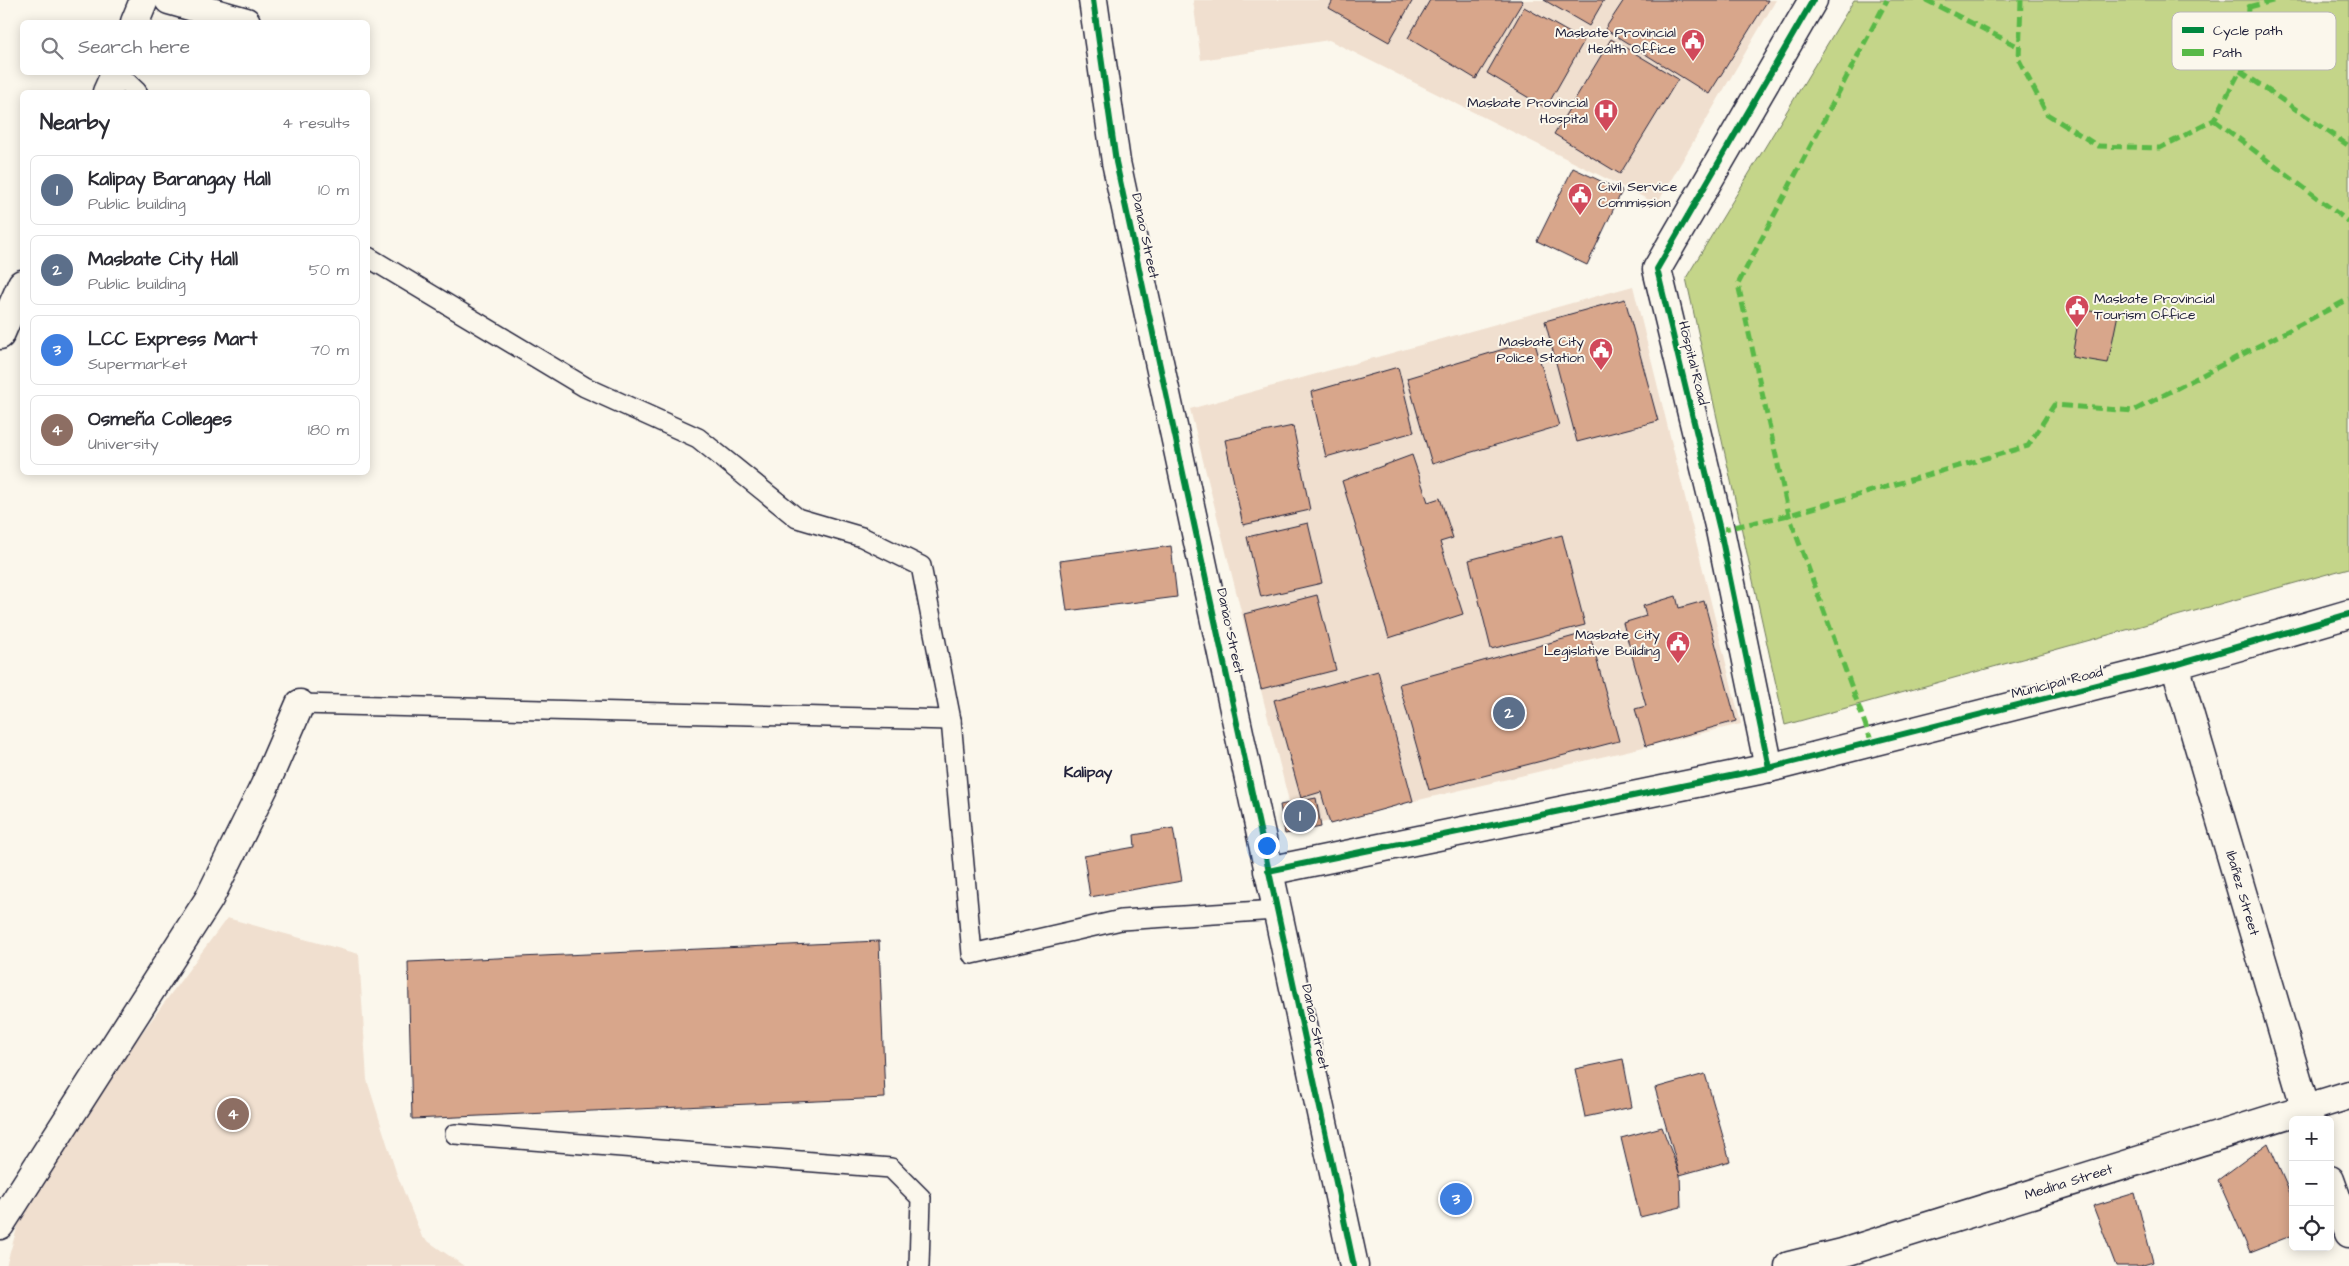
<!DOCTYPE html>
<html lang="en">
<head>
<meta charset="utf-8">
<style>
	body { margin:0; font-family:"Architects Daughter",sans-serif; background:#f7f7f7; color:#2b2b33 }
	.controls { position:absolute; right:15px; bottom:15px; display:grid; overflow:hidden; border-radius:8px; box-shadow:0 2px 12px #0003 }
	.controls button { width:45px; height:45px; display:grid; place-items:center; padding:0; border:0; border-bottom:1px solid #e1e1e2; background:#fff; color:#2b2b33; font:25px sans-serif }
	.you { position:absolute; left:1266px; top:845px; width:18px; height:18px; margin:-12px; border:4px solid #fff; border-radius:50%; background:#1a73e8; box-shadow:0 0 0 8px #1a73e833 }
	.badge { display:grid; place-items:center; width:32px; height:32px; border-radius:50%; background:#d1495b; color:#fff; font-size:16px; font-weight:700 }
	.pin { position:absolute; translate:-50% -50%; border:2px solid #fff; box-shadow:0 1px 5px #0006 }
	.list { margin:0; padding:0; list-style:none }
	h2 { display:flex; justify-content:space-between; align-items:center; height:65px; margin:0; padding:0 20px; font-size:21px }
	h2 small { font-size:16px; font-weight:400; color:#7c7c81 }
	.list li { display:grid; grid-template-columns:32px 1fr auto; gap:15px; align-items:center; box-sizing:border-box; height:70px; margin:0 10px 10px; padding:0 10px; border:1px solid #e1e1e2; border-radius:8px }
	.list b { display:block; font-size:19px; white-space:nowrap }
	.list p { margin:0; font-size:16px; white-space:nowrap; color:#7c7c81 }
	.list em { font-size:16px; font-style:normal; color:#7c7c81 }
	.icon { flex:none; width:28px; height:28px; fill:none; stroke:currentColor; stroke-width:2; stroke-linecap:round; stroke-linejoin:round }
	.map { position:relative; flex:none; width:2349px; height:1266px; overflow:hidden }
	.search { position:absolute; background:#fff; box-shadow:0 2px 12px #0003; left:20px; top:20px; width:350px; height:55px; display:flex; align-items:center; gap:12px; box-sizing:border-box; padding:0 18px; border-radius:8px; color:#7c7c81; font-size:19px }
	.panel { position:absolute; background:#fff; box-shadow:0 2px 12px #0003; left:20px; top:90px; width:350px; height:385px; border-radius:8px }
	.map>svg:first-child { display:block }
</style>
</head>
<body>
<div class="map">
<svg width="2349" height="1266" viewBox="0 0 2349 1266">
	<rect width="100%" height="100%" fill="#fbf7ec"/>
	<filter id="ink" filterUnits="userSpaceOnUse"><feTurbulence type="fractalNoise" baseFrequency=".02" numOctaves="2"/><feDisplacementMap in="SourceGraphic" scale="10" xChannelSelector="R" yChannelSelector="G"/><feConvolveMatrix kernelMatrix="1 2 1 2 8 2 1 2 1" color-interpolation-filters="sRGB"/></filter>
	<g filter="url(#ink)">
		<g fill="#f0dfcf">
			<polygon points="1193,0 1776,0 1657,204 1329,40 1201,60"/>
			<polygon points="1633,286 1741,724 1296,829 1190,409"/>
			<polygon points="227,918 359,954 367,1080 396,1172 422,1237 464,1266 6,1266 18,1225 66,1149 127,1053"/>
		</g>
		<polygon fill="#c4d589" stroke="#737c62" points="1854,0 2349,0 2349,568 1785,725 1686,278"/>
		<g fill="#d8a68b" stroke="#22223b">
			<polygon points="1333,0 1413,0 1389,42 1329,8"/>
			<polygon points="1430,0 1522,0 1523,1 1476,79 1408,38"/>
			<polygon points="1544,0 1604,0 1589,26"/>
			<polygon points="1624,0 1768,0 1709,94 1605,29"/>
			<polygon points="1524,7 1584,41 1546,108 1487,73"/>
			<polygon points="1611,39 1678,79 1620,174 1554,134"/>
			<polygon points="1573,168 1622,191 1587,265 1537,241"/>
			<polygon points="1625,299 1658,421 1577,442 1545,321"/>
			<polygon points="2080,310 2118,314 2108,363 2072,357"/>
			<polygon points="1534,340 1559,426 1432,464 1407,378"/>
			<polygon points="1398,367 1414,432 1326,457 1311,392"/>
			<polygon points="1293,426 1310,510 1243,525 1225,440"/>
			<polygon points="1412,455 1428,502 1440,498 1453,538 1440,542 1463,614 1389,638 1342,481"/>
			<polygon points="1308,523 1322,583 1261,597 1247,537"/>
			<polygon points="1562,535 1585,625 1491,649 1469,560"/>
			<polygon points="1171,546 1177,597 1067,611 1060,561"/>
			<polygon points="1317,595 1336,670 1261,689 1244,614"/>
			<polygon points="1676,596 1679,608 1704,601 1736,721 1646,746 1635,709 1646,706 1623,623 1646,616 1643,606"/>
			<polygon points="1589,632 1619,741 1429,790 1399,684"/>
			<polygon points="1378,671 1413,801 1330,824 1321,792 1301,798 1274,700"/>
			<polygon points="1316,798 1321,827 1285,834 1280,805"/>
			<polygon points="1173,828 1182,881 1090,897 1084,856 1135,847 1134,835"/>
			<polygon points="879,941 885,1098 412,1119 408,962"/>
			<polygon points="1623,1059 1632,1107 1585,1117 1575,1069"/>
			<polygon points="1705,1074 1730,1161 1680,1175 1655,1088"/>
			<polygon points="1662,1127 1680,1175 1681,1207 1640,1217 1621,1138"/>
			<polygon points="2268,1143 2293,1200 2293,1235 2250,1252 2218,1180"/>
			<polygon points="2135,1193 2153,1262 2140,1266 2116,1266 2093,1206"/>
		</g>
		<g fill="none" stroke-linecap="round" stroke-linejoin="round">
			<defs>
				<g id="service">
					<polyline points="116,72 137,92"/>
					<polyline points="300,704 951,720 921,566 862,537 797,518 698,438 585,387 368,257"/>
					<polyline points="951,720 972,954 1121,920 1276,910"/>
					<polyline points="455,1134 891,1168 921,1198 919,1266"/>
				</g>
				<g id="minor">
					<polyline points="169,0 246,22"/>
					<polyline points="1093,0 1116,162 1354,1266"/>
					<polyline points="135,22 144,0"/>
					<polyline points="107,92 116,72"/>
					<polyline points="0,335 22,284"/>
					<path id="s1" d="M2175,665L2309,1120"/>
					<polyline points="1769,768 1720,530 1657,269 1813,0"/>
					<polyline points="1268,871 1769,768 2175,665 2349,614"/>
					<polyline points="2330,1180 2349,1233"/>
					<polyline points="0,1225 209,899 265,785 300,704"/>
				</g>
				<g id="tertiary">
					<path id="s2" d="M1789,1266L1842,1253L2349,1095"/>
				</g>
			</defs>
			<use href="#service" stroke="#22223b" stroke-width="22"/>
			<use href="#minor" stroke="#22223b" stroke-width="31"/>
			<use href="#tertiary" stroke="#22223b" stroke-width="31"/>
			<use href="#service" stroke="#fbf7ec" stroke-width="19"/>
			<use href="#minor" stroke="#fbf7ec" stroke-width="28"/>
			<use href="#tertiary" stroke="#fbf7ec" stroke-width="28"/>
			<g stroke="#58b947" stroke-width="5" stroke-dasharray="10 5" stroke-linecap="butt">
				<polyline points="1926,0 2019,47"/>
				<polyline points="2021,0 2019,60 2047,114 2098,146 2160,148 2214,120 2240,71 2246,68 2249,7 2246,0"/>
				<polyline points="2249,7 2276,0"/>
				<polyline points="2240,71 2349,146"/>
				<polyline points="2214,120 2349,222"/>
				<polyline points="1720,530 1789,515 2028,446 2054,405 2133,411 2349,299"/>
				<polyline points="1872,743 1789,515 1738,284 1887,0"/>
			</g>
			<defs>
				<g id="cycleway">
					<polyline points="1093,0 1116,162 1354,1266"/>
					<polyline points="1769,768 1720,530 1657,269 1813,0"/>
					<polyline points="1268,871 1769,768 2175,665 2349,614"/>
				</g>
			</defs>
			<use href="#cycleway" stroke="#fbf7ec" stroke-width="9"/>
			<use href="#cycleway" stroke="#00873e" stroke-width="6"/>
		</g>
	</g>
	<defs>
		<symbol id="civic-pin" viewBox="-11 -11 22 30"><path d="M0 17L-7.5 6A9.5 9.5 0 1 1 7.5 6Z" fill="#d1495b" stroke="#fbf7ec"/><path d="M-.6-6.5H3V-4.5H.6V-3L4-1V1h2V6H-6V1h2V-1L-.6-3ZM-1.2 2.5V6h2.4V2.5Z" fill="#fff"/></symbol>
		<symbol id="hospital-pin" viewBox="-11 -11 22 30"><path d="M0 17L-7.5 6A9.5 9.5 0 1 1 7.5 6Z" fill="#d1495b" stroke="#fbf7ec"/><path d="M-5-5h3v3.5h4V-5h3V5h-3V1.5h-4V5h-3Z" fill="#fff"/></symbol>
	</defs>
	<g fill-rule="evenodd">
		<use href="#civic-pin" x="1679" y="27" width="28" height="38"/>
		<use href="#hospital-pin" x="1592" y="97" width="28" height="38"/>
		<use href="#civic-pin" x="1566" y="181" width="28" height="38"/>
		<use href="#civic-pin" x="2063" y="293" width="28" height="38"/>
		<use href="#civic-pin" x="1587" y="336" width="28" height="38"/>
		<use href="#civic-pin" x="1664" y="629" width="28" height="38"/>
	</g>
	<g text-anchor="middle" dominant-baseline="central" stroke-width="4" stroke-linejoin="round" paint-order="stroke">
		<g font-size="14" fill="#22223b" stroke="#fbf7ec" text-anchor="end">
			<text x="1676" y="33">Masbate Provincial<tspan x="1676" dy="16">Health Office</tspan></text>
			<text x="1588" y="103">Masbate Provincial<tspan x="1588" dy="16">Hospital</tspan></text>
			<text x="1598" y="187" text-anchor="start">Civil Service<tspan x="1598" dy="16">Commission</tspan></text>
			<text x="2094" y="299" text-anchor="start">Masbate Provincial<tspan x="2094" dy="16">Tourism Office</tspan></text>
			<text x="1584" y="342">Masbate City<tspan x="1584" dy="16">Police Station</tspan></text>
			<text x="1660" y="635">Masbate City<tspan x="1660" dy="16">Legislative Building</tspan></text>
		</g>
		<g font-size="14" fill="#22223b" stroke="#fbf7ec">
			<text transform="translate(1145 236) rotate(78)">Danao Street</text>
			<text transform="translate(1693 363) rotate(76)">Hospital Road</text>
			<text transform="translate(1230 631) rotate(78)">Danao Street</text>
			<text transform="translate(2057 683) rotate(-14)">Municipal Road</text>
			<text stroke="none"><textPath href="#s1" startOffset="238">Ibañez Street</textPath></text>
			<text transform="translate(1315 1027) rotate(78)">Danao Street</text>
			<text stroke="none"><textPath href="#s2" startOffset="292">Medina Street</textPath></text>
		</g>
		<g font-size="16" font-weight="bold" fill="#22223b" stroke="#fbf7ec">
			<text x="1088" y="772">Kalipay</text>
		</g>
	</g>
	<rect x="2172" y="12" width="164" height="58" rx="8" fill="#fbf7ec" stroke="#bab7b7" stroke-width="1"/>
	<rect x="2182" y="27" width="22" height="6" fill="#00873e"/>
	<rect x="2182" y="49" width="22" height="7" fill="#58b947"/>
	<g font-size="14" fill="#22223b">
		<text x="2213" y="35">Cycle path</text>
		<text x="2213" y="57">Path</text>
	</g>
</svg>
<div class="controls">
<button>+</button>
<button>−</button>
<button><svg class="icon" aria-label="locate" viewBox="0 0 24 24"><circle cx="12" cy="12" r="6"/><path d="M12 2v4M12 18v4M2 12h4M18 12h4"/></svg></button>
</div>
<div class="you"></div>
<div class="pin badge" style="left:1300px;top:816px;background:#5c6f8a">1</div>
<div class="pin badge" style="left:1509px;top:713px;background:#5c6f8a">2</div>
<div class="pin badge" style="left:1456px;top:1199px;background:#3f7fe0">3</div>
<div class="pin badge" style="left:233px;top:1114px;background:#8d6e63">4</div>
<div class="search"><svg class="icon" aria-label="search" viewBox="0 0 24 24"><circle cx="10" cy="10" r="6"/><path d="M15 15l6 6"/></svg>Search here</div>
<section class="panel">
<h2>Nearby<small>4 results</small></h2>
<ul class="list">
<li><span class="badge" style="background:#5c6f8a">1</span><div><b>Kalipay Barangay Hall</b><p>Public building</p></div><em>10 m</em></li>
<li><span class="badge" style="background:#5c6f8a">2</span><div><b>Masbate City Hall</b><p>Public building</p></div><em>50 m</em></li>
<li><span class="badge" style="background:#3f7fe0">3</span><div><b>LCC Express Mart</b><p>Supermarket</p></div><em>70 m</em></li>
<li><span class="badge" style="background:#8d6e63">4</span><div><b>Osmeña Colleges</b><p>University</p></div><em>180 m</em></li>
</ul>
</section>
</div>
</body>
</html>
